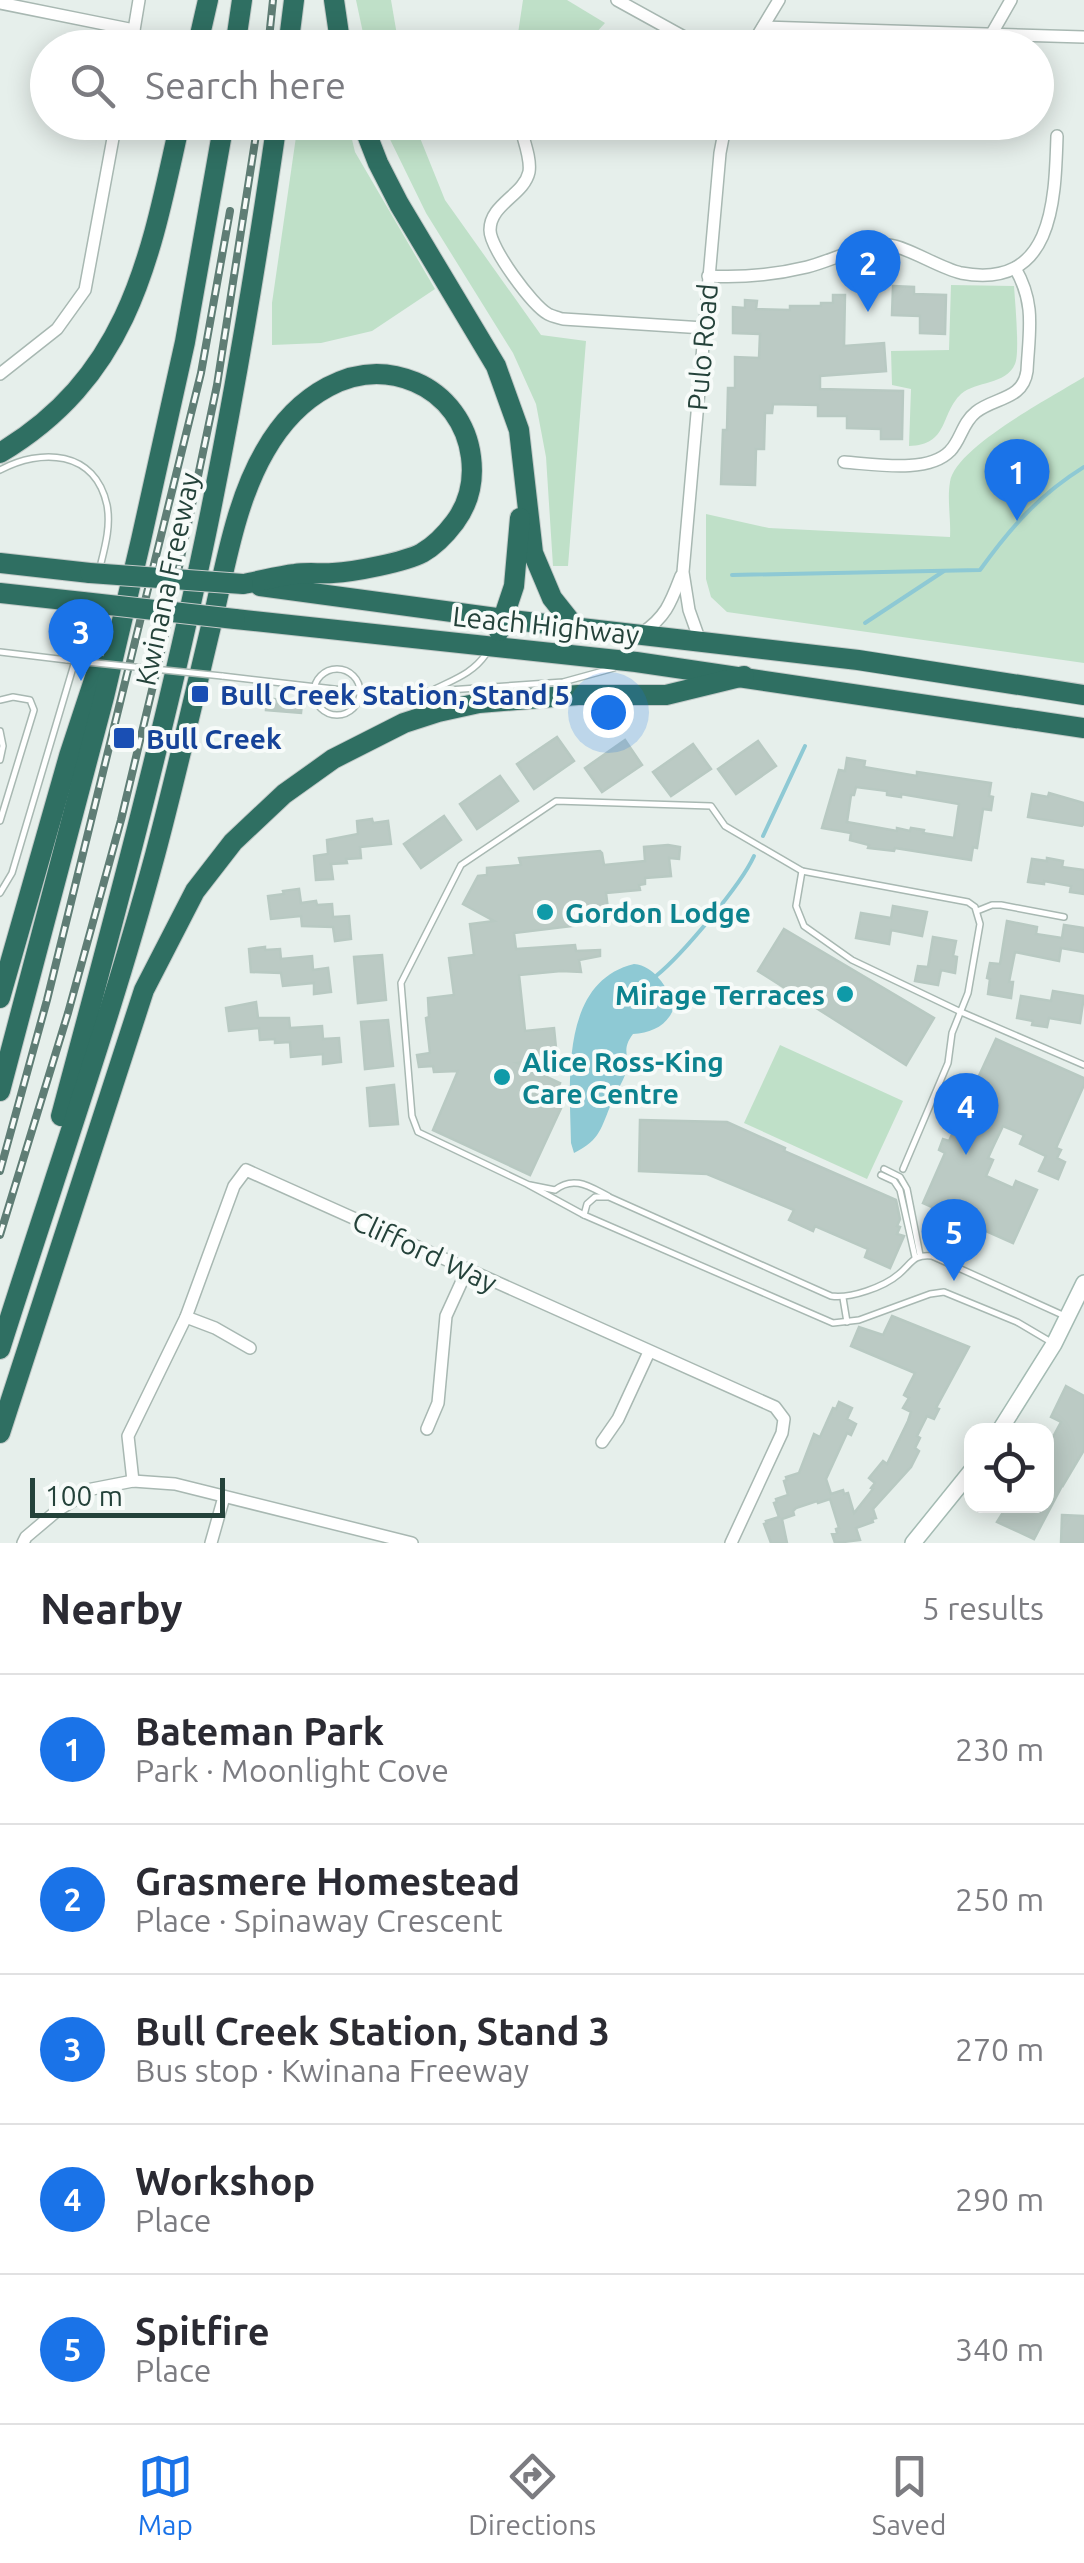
<!DOCTYPE html>
<html lang="en">
<head>
<meta charset="utf-8">
<style>
	body { margin:0; font-family:Ubuntu,sans-serif; background:#f2f2f3; color:#2b2b33 }
	.controls { position:absolute; right:30px; bottom:30px; display:grid; overflow:hidden; border-radius:20px; box-shadow:0 5px 25px #0003 }
	.controls button { width:90px; height:90px; display:grid; place-items:center; padding:0; border:0; border-bottom:2px solid #e1e1e2; background:#fff; color:#2b2b33; font:50px sans-serif }
	.scale { position:absolute; left:30px; bottom:25px; width:195px; box-sizing:border-box; padding-left:10px; border:5px solid #24423a; border-top:0; font-size:28px; line-height:35px; white-space:nowrap; color:#24423a; -webkit-text-stroke:8px #f7fbf9; paint-order:stroke }
	.you { position:absolute; left:608px; top:712px; width:35px; height:35px; margin:-25px; border:8px solid #fff; border-radius:50%; background:#1a73e8; box-shadow:0 0 0 15px #1a73e833 }
	.badge { display:grid; place-items:center; width:65px; height:65px; border-radius:50%; background:#1a73e8; color:#fff; font-size:32px; font-weight:700 }
	.pin { position:absolute; translate:-50% -82px; filter:drop-shadow(0 2px 5px #0008) }
	.pin::after { content:''; position:absolute; top:52px; width:35px; height:30px; background:inherit; clip-path:polygon(0 0,100% 0,50% 100%) }
	.list { margin:0; padding:0; list-style:none }
	h2 { display:flex; justify-content:space-between; align-items:center; height:130px; margin:0; padding:0 40px; font-size:42px }
	h2 small { font-size:32px; font-weight:400; color:#7c7c81 }
	.list li { display:grid; grid-template-columns:65px 1fr auto; gap:30px; align-items:center; box-sizing:border-box; height:150px; padding:0 40px; border-top:2px solid #e1e1e2 }
	.list b { display:block; font-size:38px; white-space:nowrap }
	.list p { margin:0; font-size:32px; white-space:nowrap; color:#7c7c81 }
	.list em { font-size:32px; font-style:normal; color:#7c7c81 }
	.icon { flex:none; width:55px; height:55px; fill:none; stroke:currentColor; stroke-width:2; stroke-linecap:round; stroke-linejoin:round }
	.map { position:relative; flex:none; width:1084px; height:1543px; overflow:hidden }
	.search { position:absolute; background:#fff; box-shadow:0 5px 25px #0003; left:30px; right:30px; top:30px; height:110px; display:flex; align-items:center; gap:25px; box-sizing:border-box; padding:0 35px; border-radius:55px; color:#7c7c81; font-size:38px }
	.sheet { height:880px; background:#fff }
	nav { display:flex; justify-content:space-around; align-items:center; box-sizing:border-box; height:140px; border-top:2px solid #e1e1e2; background:#fff; font-size:28px; color:#7c7c81 }
	nav a { display:grid; justify-items:center; gap:5px }
	nav .on { color:#1a73e8 }
	.map>svg:first-child { display:block }
</style>
</head>
<body>
<div class="map">
<svg width="1084" height="1543" viewBox="0 0 1084 1543">
	<rect width="100%" height="100%" fill="#e6efeb"/>
	<g fill="#bfe0c8">
		<polygon points="356,0 391,0 399,47 366,47"/>
		<polygon points="523,0 567,0 605,23 583,47 516,47"/>
		<polygon points="298,123 348,123 355,152 435,289 372,331 321,343 272,345 272,303"/>
		<polygon points="382,123 414,123 445,200 541,335 586,341 568,566 553,566 546,457 536,404 513,353 426,213"/>
		<path d="M951,285L1014,286C1015,301 1020,353 1015,364C1006,385 976,381 961,394C940,414 949,445 909,446L911,389L892,385L891,351L949,350Z"/>
		<path d="M1084,377V663L727,612L711,597L706,579V514L769,528L950,537C951,519 947,499 950,482C955,447 1054,396 1084,377Z"/>
		<polygon points="780,1045 903,1101 867,1179 744,1123"/>
	</g>
	<path fill="#8ec9d4" d="M634,964C655,966 666,987 675,1004C670,1024 653,1033 633,1034C620,1051 631,1056 626,1072C623,1082 616,1092 612,1102C601,1127 601,1140 574,1153L571,1143C570,1084 559,982 634,964Z"/>
	<g fill="none" stroke-linecap="round" stroke-linejoin="round">
		<g stroke="#8ec9d4" stroke-width="4">
			<path d="M732,575L980,570C1010,528 1039,495 1084,467"/>
			<polyline points="865,623 944,571"/>
			<polyline points="763,836 805,746"/>
			<path d="M656,976C682,955 741,885 754,856"/>
		</g>
	</g>
	<g fill="#bbcac4" stroke="#b8c9c2" stroke-width="2.5" fill-rule="evenodd">
		<polygon points="893,286 914,287 914,294 946,295 945,334 920,333 920,316 892,315"/>
		<polygon points="833,295 845,295 844,346 884,343 886,371 820,376 820,389 903,391 902,439 881,439 881,429 847,428 847,416 818,416 818,405 773,404 772,413 765,413 764,449 756,449 755,485 721,484 723,430 727,430 728,388 735,388 735,357 759,358 760,334 733,333 733,307 745,308 745,300 757,301 756,309 790,310 790,306 821,306 821,303 833,303"/>
		<polygon points="267,698 302,703 301,713 266,710"/>
		<polygon points="557,737 574,761 534,789 517,764"/>
		<polygon points="625,740 642,765 602,792 585,768"/>
		<polygon points="758,741 776,766 736,794 718,769"/>
		<polygon points="693,744 711,769 671,796 653,772"/>
		<path d="M847,758L865,761L864,767L917,776V772L991,783L989,796L993,797L991,810L983,809L977,848L973,847L971,860L895,848L894,851L868,848L869,845L850,840L851,833L822,828L839,770L845,771ZM856,787L887,791V795L901,797V794L959,804L954,838L923,833L924,830L911,828L910,831L897,828V831L847,822L851,795H854Z"/>
		<polygon points="500,776 518,801 477,829 460,804"/>
		<polygon points="1049,793 1084,803 1084,823 1082,826 1028,817 1032,794 1048,797"/>
		<polygon points="444,816 461,840 421,868 404,844"/>
		<polygon points="372,819 373,823 388,821 391,844 360,847 361,858 346,859 347,863 331,864 333,879 316,880 314,856 328,854 327,840 358,834 357,821"/>
		<polygon points="668,845 680,847 679,859 669,858 671,876 645,878 645,884 639,885 640,890 606,893 609,917 580,919 581,925 514,933 516,949 575,945 576,951 600,950 600,956 579,960 581,972 561,971 519,975 525,1031 554,1028 557,1058 517,1063 560,1083 552,1101 562,1106 530,1175 433,1130 458,1071 434,1072 433,1066 419,1067 417,1055 430,1053 426,1018 429,1017 428,998 454,995 449,958 474,955 470,924 494,921 463,904 478,876 487,875 487,868 521,865 519,858 600,851 602,853 604,865 645,861 644,847"/>
		<polygon points="1047,858 1063,861 1062,867 1084,870 1084,894 1070,892 1071,886 1044,881 1044,884 1028,882 1032,859 1047,861"/>
		<polygon points="299,889 301,903 316,901 317,905 332,904 333,917 349,916 351,939 335,941 333,927 302,926 301,916 271,919 268,896 284,894 283,891"/>
		<polygon points="893,906 927,912 922,936 891,930 889,944 856,938 861,913 891,918"/>
		<polygon points="1007,921 1037,927 1036,934 1062,938 1064,925 1084,928 1084,952 1061,948 1059,961 1015,952 1009,982 1013,982 1011,998 988,994 990,979 987,978 990,963 1000,964"/>
		<polygon points="784,929 934,1018 906,1065 758,971"/>
		<polygon points="933,937 956,941 953,956 957,957 955,973 941,970 938,985 915,981 918,966 928,967"/>
		<polygon points="265,947 265,950 280,949 281,959 312,956 313,970 328,968 331,992 314,994 314,983 283,986 281,973 251,972 249,949"/>
		<polygon points="382,955 386,1000 358,1003 354,957"/>
		<polygon points="1053,991 1084,996 1080,1023 1049,1018 1047,1027 1032,1025 1033,1021 1017,1018 1021,996 1051,1001"/>
		<polygon points="256,1002 258,1018 289,1018 290,1028 322,1026 323,1039 339,1038 341,1062 323,1064 323,1054 291,1057 290,1042 275,1043 275,1039 260,1040 259,1028 229,1031 226,1008"/>
		<polygon points="388,1020 393,1066 365,1069 361,1022"/>
		<polygon points="996,1039 1084,1078 1084,1085 1056,1148 1061,1150 1057,1158 1065,1162 1058,1179 1039,1171 1046,1156 1020,1144 1024,1135 1003,1126 993,1147 988,1158 993,1160 986,1176 1013,1188 1016,1181 1037,1190 1013,1243 923,1203 945,1153 939,1150 943,1139 949,1141"/>
		<polygon points="394,1085 398,1124 370,1126 367,1088"/>
		<polygon points="640,1120 727,1122 785,1148 784,1151 896,1200 900,1219 897,1226 900,1227 897,1234 904,1236 890,1268 865,1257 868,1249 815,1226 813,1231 789,1220 794,1210 707,1174 639,1171"/>
		<polygon points="892,1316 969,1347 936,1408 939,1409 934,1419 927,1416 917,1436 920,1438 915,1448 919,1451 911,1467 873,1509 876,1518 872,1519 873,1522 856,1528 860,1540 835,1543 832,1534 837,1533 836,1529 839,1528 830,1499 818,1503 817,1501 796,1508 793,1511 794,1515 782,1519 787,1543 771,1543 764,1524 767,1523 766,1521 779,1517 774,1503 777,1502 776,1499 788,1495 784,1481 787,1480 786,1477 799,1473 814,1434 820,1437 833,1408 836,1409 839,1402 852,1408 847,1419 856,1424 851,1435 847,1433 826,1479 831,1494 843,1490 844,1494 848,1493 854,1513 873,1489 871,1488 875,1483 869,1478 883,1461 887,1464 908,1421 911,1412 903,1408 909,1398 904,1395 915,1373 851,1346 859,1327 883,1335"/>
		<polygon points="1066,1386 1084,1396 1084,1450 1062,1487 1063,1484 1034,1539 997,1522 1007,1506 1046,1506 1046,1450 1061,1422 1051,1417"/>
		<polygon points="1062,1515 1084,1516 1084,1543 1061,1543"/>
	</g>
	<g fill="none" stroke-linecap="round" stroke-linejoin="round">
		<defs>
			<g id="lane">
				<path d="M0,470C41,448 95,450 107,505C111,526 105,547 100,567"/>
				<polyline points="0,652 67,660"/>
				<circle cx="337" cy="692" r="23"/>
				<polyline points="222,676 360,692 404,693 563,682 614,668"/>
				<path d="M435,689C455,679 473,673 486,654"/>
				<polyline points="0,700 13,697 30,700 34,710 0,821"/>
				<polyline points="0,731 3,746 0,760"/>
				<polyline points="802,871 796,906 804,926 852,960 961,1012 1084,1065"/>
				<polyline points="0,893 12,873 91,607"/>
				<polyline points="977,911 992,905 1001,905 1064,917"/>
				<polyline points="884,1169 900,1177 907,1189 920,1255"/>
				<polyline points="903,1169 948,1063 952,1033 968,993 980,924 975,907 968,902 802,871 725,826 711,806 556,801 461,865 401,983 412,1116 418,1132 527,1184 584,1215 833,1323 859,1320 930,1294 944,1292 1017,1322 1051,1342"/>
				<polyline points="881,1175 894,1181 900,1190 915,1257"/>
				<path d="M530,1185L555,1190C574,1175 590,1187 608,1196"/>
				<path d="M584,1215L587,1204L595,1197H609L831,1296C850,1299 884,1287 899,1274C912,1263 913,1254 932,1256L1067,1317"/>
				<polyline points="843,1298 847,1322"/>
			</g>
			<g id="street">
				<polyline points="617,0 704,48"/>
				<polyline points="0,3 134,30"/>
				<polyline points="763,27 1084,37"/>
				<polyline points="991,35 1011,0"/>
				<polyline points="131,48 139,0"/>
				<polyline points="750,48 779,0"/>
				<path d="M522,133C525,144 531,160 529,172C524,195 490,204 490,230C490,248 532,305 548,314C549,315 562,319 563,319L704,328"/>
				<path d="M708,276C742,278 774,275 807,267C831,261 865,243 889,245C908,247 939,268 961,273C1053,290 1055,202 1057,136"/>
				<polyline points="0,374 57,329 85,290 116,122"/>
				<path d="M844,462C874,464 928,474 950,451C961,440 962,423 976,412C995,397 1023,400 1027,371C1029,331 1036,304 1015,268"/>
				<path d="M642,633C666,617 671,602 681,576"/>
				<polyline points="700,641 689,610 683,572 720,153 726,122"/>
				<polyline points="186,1317 215,1328 250,1348"/>
				<polyline points="427,1429 438,1403 446,1316 467,1270"/>
				<polyline points="602,1442 618,1419 649,1352"/>
				<polyline points="133,1481 128,1436 186,1317 234,1186 246,1170 775,1407 784,1419 782,1433 731,1543"/>
				<polyline points="23,1543 26,1537 58,1510 92,1489 133,1481 175,1484 412,1543"/>
				<polyline points="211,1543 224,1497"/>
			</g>
			<g id="secondary">
				<polyline points="1000,1430 1054,1344 1084,1283"/>
				<polyline points="913,1543 972,1470"/>
			</g>
			<g id="highway">
				<polyline points="334,0 341,48"/>
				<polyline points="197,48 208,0"/>
				<polyline points="235,48 242,0"/>
				<polyline points="288,48 294,0"/>
				<polyline points="362,122 378,163 399,204 496,366 519,430 533,553 552,598 575,627"/>
				<path d="M0,453C130,375 150,258 180,122"/>
				<polyline points="0,563 90,573"/>
				<polyline points="260,586 504,619 858,660 1084,695"/>
				<polyline points="0,593 83,602"/>
				<polyline points="235,619 636,662 1084,728"/>
				<polyline points="499,631 514,586 520,518"/>
				<polyline points="0,998 69,756 99,665"/>
				<polyline points="0,1091 104,697 141,540 185,342 224,122"/>
				<path d="M61,1116C113,923 165,730 206,534C234,398 257,260 277,122"/>
				<path d="M0,1349C52,1184 110,1021 155,855C176,776 194,697 213,618C226,563 236,501 265,451C295,398 353,356 415,382C446,395 467,424 471,457C474,480 469,503 455,522C446,534 436,545 422,553C405,562 354,572 333,573C321,574 308,572 295,574C278,576 260,581 243,584"/>
				<polyline points="0,1433 144,990 195,891 233,842 284,794 333,759 404,723 438,712 479,703 578,695 666,695 744,676"/>
			</g>
		</defs>
		<use href="#lane" stroke="#a8b8b2" stroke-width="8"/>
		<use href="#street" stroke="#a8b8b2" stroke-width="14"/>
		<use href="#secondary" stroke="#a4bbb3" stroke-width="18"/>
		<use href="#highway" stroke="#c2cac8" stroke-width="22"/>
		<use href="#lane" stroke="#fff" stroke-width="5"/>
		<use href="#street" stroke="#fff" stroke-width="11"/>
		<use href="#secondary" stroke="#fff" stroke-width="15"/>
		<use href="#highway" stroke="#2f6f62" stroke-width="20"/>
		<defs>
			<g id="rail">
				<polyline points="268,48 273,0"/>
				<polyline points="0,1171 47,1000 201,373 230,211"/>
				<polyline points="0,1235 68,1013 121,820 163,644 217,385 258,122"/>
			</g>
		</defs>
		<use href="#rail" stroke="#5f7d75" stroke-width="8"/>
		<use href="#rail" stroke="#f7fbf9" stroke-width="4" stroke-dasharray="11" stroke-linecap="butt"/>
		<defs>
			<polyline id="lane-bridge" points="67,660 222,676"/>
			<g id="highway-bridge">
				<polyline points="90,573 243,584"/>
				<polyline points="83,602 235,619"/>
			</g>
		</defs>
		<use href="#lane-bridge" stroke="#a8b8b2" stroke-width="8" stroke-linecap="butt"/>
		<use href="#highway-bridge" stroke="#c2cac8" stroke-width="22" stroke-linecap="butt"/>
		<use href="#lane-bridge" stroke="#fff" stroke-width="5"/>
		<use href="#highway-bridge" stroke="#2f6f62" stroke-width="20"/>
	</g>
	<g fill="#1a4fb4" stroke="#f7fbf9" stroke-width="4">
		<rect x="190" y="684" width="20" height="20" rx="5"/>
		<rect x="112" y="726" width="24" height="24" rx="5"/>
	</g>
	<g fill="#0f9aa8" stroke="#f7fbf9" stroke-width="4">
		<circle cx="545" cy="912" r="10"/>
		<circle cx="845" cy="994" r="10"/>
		<circle cx="502" cy="1077" r="10"/>
	</g>
	<g text-anchor="middle" dominant-baseline="central" stroke-width="8" stroke-linejoin="round" paint-order="stroke">
		<g font-size="28" fill="#24423a" stroke="#f7fbf9">
			<text transform="translate(702 347) rotate(-85)">Pulo Road</text>
			<text transform="translate(167 579) rotate(-78)">Kwinana Freeway</text>
			<text transform="translate(546 625) rotate(6)">Leach Highway</text>
			<text transform="translate(425 1251) rotate(25)">Clifford Way</text>
		</g>
		<g font-size="28" font-weight="bold" fill="#164399" stroke="#f7fbf9" text-anchor="start">
			<text x="220" y="694">Bull Creek Station, Stand 5</text>
			<text x="146" y="738">Bull Creek</text>
		</g>
		<g font-size="28" font-weight="bold" fill="#0d838f" stroke="#f7fbf9" text-anchor="start">
			<text x="565" y="912">Gordon Lodge</text>
			<text x="825" y="994" text-anchor="end">Mirage Terraces</text>
			<text x="522" y="1061">Alice Ross-King<tspan x="522" dy="32">Care Centre</tspan></text>
		</g>
	</g>
</svg>
<div class="controls">
<button><svg class="icon" aria-label="locate" viewBox="0 0 24 24"><circle cx="12" cy="12" r="6"/><path d="M12 2v4M12 18v4M2 12h4M18 12h4"/></svg></button>
</div>
<div class="scale">100 m</div>
<div class="you"></div>
<div class="pin badge" style="left:1017px;top:521px">1</div>
<div class="pin badge" style="left:868px;top:312px">2</div>
<div class="pin badge" style="left:81px;top:681px">3</div>
<div class="pin badge" style="left:966px;top:1155px">4</div>
<div class="pin badge" style="left:954px;top:1281px">5</div>
<div class="search"><svg class="icon" aria-label="search" viewBox="0 0 24 24"><circle cx="10" cy="10" r="6"/><path d="M15 15l6 6"/></svg>Search here</div>
</div>
<section class="sheet">
<h2>Nearby<small>5 results</small></h2>
<ul class="list">
<li><span class="badge">1</span><div><b>Bateman Park</b><p>Park · Moonlight Cove</p></div><em>230 m</em></li>
<li><span class="badge">2</span><div><b>Grasmere Homestead</b><p>Place · Spinaway Crescent</p></div><em>250 m</em></li>
<li><span class="badge">3</span><div><b>Bull Creek Station, Stand 3</b><p>Bus stop · Kwinana Freeway</p></div><em>270 m</em></li>
<li><span class="badge">4</span><div><b>Workshop</b><p>Place</p></div><em>290 m</em></li>
<li><span class="badge">5</span><div><b>Spitfire</b><p>Place</p></div><em>340 m</em></li>
</ul>
</section>
<nav>
<a class="on"><svg class="icon" aria-label="map" viewBox="0 0 24 24"><path d="M3 6l6-2 6 2 6-2v14l-6 2-6-2-6 2zM9 4v14M15 6v14"/></svg>Map</a>
<a><svg class="icon" aria-label="directions" viewBox="0 0 24 24"><path d="M12 3l9 9-9 9-9-9zM9 14v-3h6M13 9l2 2-2 2"/></svg>Directions</a>
<a><svg class="icon" aria-label="saved" viewBox="0 0 24 24"><path d="M7 4h10v16l-5-4-5 4z"/></svg>Saved</a>
</nav>
</body>
</html>
